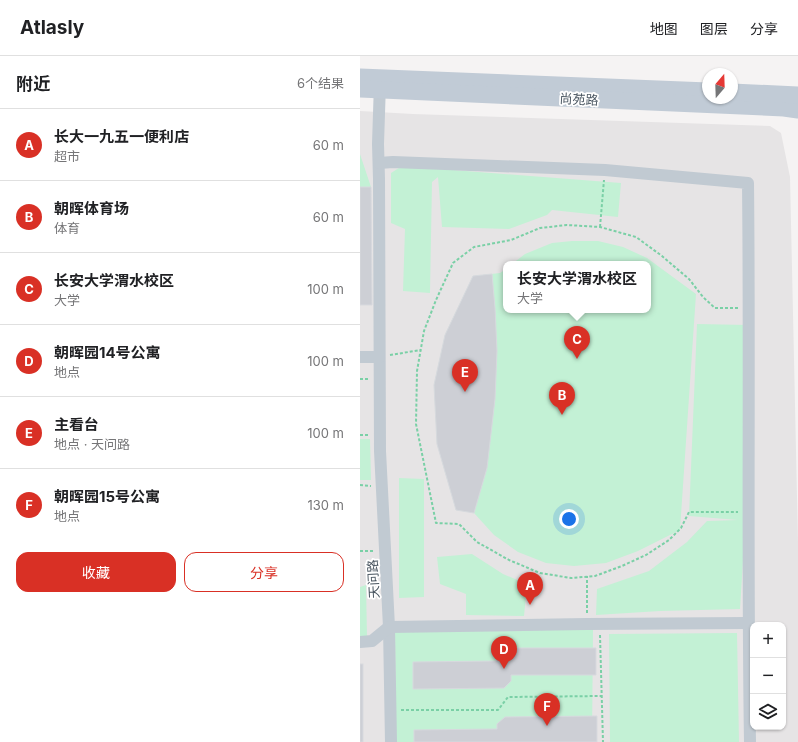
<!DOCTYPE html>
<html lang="zh">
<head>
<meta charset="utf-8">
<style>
	body { margin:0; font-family:Inter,"Noto Sans SC",sans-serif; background:#f2f2f2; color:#202124 }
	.controls { position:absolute; right:12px; bottom:12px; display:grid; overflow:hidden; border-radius:8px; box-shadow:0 1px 3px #0004 }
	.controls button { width:36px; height:36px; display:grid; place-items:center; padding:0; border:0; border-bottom:1px solid #e0e0e0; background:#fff; color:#202124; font:20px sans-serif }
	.compass { position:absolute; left:342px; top:12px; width:36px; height:36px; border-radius:50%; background:#fff; box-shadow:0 1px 3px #0004; rotate:19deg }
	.you { position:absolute; left:209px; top:463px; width:14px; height:14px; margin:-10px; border:3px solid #fff; border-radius:50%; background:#1a73e8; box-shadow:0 0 0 6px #1a73e833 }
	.badge { display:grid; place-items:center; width:26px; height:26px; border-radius:50%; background:#d93025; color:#fff; font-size:13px; font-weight:700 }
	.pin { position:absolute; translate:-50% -33px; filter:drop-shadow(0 1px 2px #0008) }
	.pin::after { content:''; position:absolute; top:21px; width:14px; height:12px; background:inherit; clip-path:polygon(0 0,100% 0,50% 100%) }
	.popup { position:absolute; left:143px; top:205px; width:148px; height:52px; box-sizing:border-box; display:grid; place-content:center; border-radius:8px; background:#fff; filter:drop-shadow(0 1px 3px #0005); font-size:13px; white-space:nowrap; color:#757577 }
	.popup b { font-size:15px; color:#202124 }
	.popup::after { content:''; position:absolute; left:50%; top:100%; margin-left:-8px; border:8px solid transparent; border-top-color:#fff }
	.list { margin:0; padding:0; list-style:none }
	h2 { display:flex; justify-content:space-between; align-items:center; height:52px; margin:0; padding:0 16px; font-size:17px }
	h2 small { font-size:13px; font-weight:400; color:#757577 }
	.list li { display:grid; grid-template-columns:26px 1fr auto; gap:12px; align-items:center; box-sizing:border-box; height:72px; padding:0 16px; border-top:1px solid #e0e0e0 }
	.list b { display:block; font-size:15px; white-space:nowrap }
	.list p { margin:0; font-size:13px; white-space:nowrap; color:#757577 }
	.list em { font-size:13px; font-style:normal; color:#757577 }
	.actions { display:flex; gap:8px; padding:12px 16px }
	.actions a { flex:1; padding:9px 0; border:1px solid #d93025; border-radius:12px; text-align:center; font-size:14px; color:#d93025 }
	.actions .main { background:#d93025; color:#fff }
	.icon { flex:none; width:22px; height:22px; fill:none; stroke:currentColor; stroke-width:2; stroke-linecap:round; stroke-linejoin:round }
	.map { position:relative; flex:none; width:438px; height:686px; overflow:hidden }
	header { display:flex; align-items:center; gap:24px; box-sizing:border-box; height:56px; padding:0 20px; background:#fff; border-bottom:1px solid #e0e0e0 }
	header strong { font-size:19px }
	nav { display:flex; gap:22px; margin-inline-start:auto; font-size:14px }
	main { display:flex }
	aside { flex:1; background:#fff }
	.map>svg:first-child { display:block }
</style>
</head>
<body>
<header>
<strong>Atlasly</strong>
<nav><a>地图</a><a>图层</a><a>分享</a></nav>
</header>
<main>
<aside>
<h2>附近<small>6个结果</small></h2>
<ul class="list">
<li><span class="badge">A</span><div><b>长大一九五一便利店</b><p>超市</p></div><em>60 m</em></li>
<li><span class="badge">B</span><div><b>朝晖体育场</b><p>体育</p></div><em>60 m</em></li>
<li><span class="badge">C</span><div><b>长安大学渭水校区</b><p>大学</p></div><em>100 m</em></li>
<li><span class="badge">D</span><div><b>朝晖园14号公寓</b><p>地点</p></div><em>100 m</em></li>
<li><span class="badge">E</span><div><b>主看台</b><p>地点 · 天问路</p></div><em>100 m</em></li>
<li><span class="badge">F</span><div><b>朝晖园15号公寓</b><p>地点</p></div><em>130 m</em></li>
</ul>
<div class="actions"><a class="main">收藏</a><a>分享</a></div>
</aside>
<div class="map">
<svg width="438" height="686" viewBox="0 0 438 686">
	<rect width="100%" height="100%" fill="#f5f3f3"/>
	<path fill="#e6e4e5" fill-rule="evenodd" d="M0,55L53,58L410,70L421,77L430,121L438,486V686H0ZM146,208H288V254H146ZM393,569H423V671H393Z"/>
	<g fill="#c3f1d5">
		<polygon points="0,98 11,131 0,131"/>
		<polygon points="42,110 261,127 258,161 192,154 187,159 149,173 82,171 78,121 72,126 70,237 43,235 45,173 31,167 31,117"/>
		<polygon points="212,185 238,185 263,191 287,202 336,238 320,474 278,495 246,507 214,510 186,507 158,496 134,479 114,457 96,454 77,388 74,329 85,279 113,220 140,217 146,213 146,254 288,254 288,208 152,208 165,198 192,187"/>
		<polygon points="337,268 388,269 385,473 380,553 300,555 236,559 237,533 289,515 327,486 347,465 378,464 329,460"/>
		<polygon points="0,383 10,383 11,424 0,424"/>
		<polygon points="39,422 64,423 64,541 39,542"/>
		<polygon points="112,498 143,518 167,528 164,560 106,559 106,538 80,528 77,501"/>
		<polygon points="6,529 7,581 0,581 0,531"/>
		<polygon points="233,573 232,686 36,686 35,574"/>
		<polygon points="377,577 379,686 250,686 249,578"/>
	</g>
	<g fill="#cdcfd5" stroke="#d7d9de">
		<polygon points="0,131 11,131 12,249 0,249"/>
		<polygon points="132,218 135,252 137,295 135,343 127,412 114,457 96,454 77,388 74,329 85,279 113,220"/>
		<polygon points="143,592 236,592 236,619 151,619 151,625 144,632 53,633 53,606 136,605 136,599"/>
		<rect x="0" y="608" width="3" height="78"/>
		<polygon points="237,660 237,686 54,686 54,674 137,673 137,668 145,661"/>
	</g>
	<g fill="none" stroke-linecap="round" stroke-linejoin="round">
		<g stroke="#7ad0a6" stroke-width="2" stroke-dasharray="3 2" stroke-linecap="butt">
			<polyline points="240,171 244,124"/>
			<polyline points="378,252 355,252 343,241 329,223 302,200 276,181 240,171 207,169 180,172 151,184 114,191 93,207 76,244 64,275 57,315 56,368 76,467 99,468 117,486 149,504 180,517 211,522 235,520 262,510 286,499 309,484 321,472 329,456 378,456"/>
			<polyline points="30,299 61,294"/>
			<polyline points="0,323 9,323"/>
			<polyline points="0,379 9,379"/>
			<polyline points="0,429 11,430"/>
			<polyline points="0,495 14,495"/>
			<polyline points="227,557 227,520"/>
			<polyline points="240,579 243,686"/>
			<polyline points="41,654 138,654 148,641 241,640"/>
		</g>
		<g stroke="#c1cad2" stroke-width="12">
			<polyline points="20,27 18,88 19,123 20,395 29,571 31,686"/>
			<path d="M19,107L33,106L245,114L388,127C390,313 387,500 390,686"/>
			<polyline points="0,301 19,301"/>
			<polyline points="0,586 12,585 29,571 227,568 388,567"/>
		</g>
		<g stroke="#c1cbd6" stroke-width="17">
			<polyline points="0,21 348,35"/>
			<polyline points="0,33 424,52 438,54"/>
			<polyline points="372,36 438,39"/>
		</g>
	</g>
	<g text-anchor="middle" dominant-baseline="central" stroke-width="3.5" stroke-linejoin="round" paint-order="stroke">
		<g font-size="13" fill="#4a5661" stroke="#fff">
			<text transform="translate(219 43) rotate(3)">尚苑路</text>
			<text transform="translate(13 523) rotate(-93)">天问路</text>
		</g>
	</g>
</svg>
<div class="controls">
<button>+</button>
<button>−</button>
<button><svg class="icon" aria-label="layers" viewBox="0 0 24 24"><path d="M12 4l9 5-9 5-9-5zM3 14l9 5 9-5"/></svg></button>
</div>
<svg class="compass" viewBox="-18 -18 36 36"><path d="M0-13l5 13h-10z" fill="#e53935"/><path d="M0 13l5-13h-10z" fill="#757577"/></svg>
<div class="you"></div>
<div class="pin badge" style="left:170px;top:549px">A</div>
<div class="pin badge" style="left:202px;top:359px">B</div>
<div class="pin badge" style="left:217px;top:303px">C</div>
<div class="popup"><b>长安大学渭水校区</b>大学</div>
<div class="pin badge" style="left:144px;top:613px">D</div>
<div class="pin badge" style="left:105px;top:336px">E</div>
<div class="pin badge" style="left:187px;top:670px">F</div>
</div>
</main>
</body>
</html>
